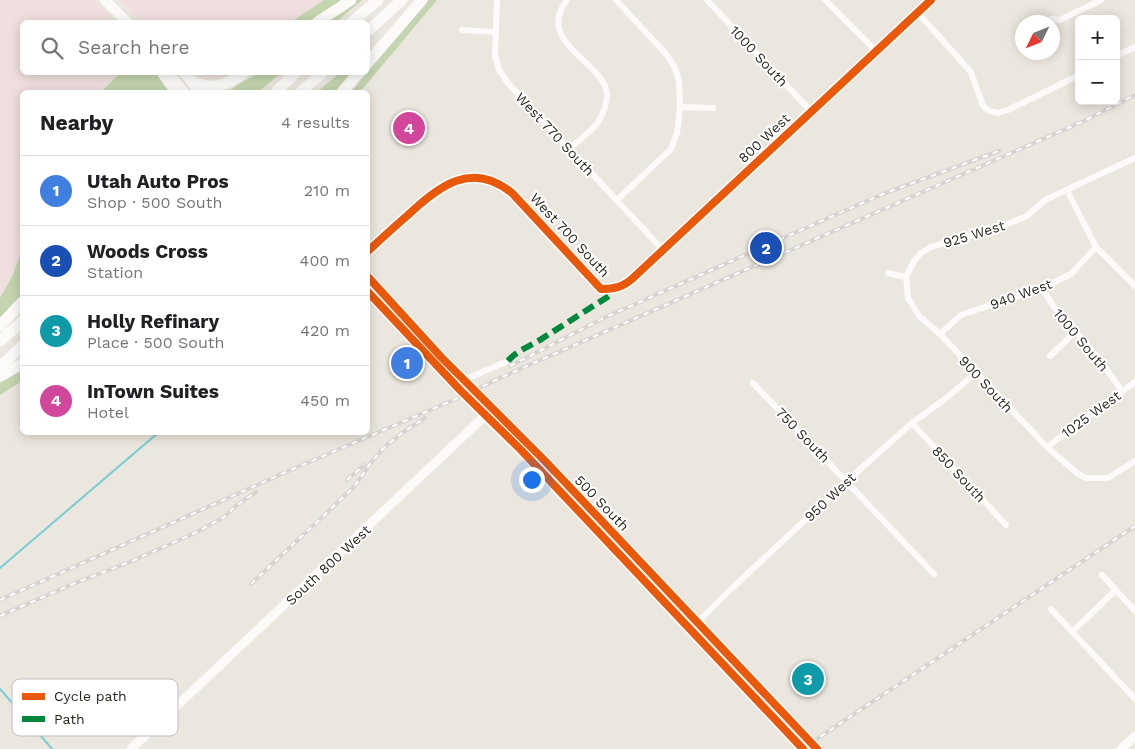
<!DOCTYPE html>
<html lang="en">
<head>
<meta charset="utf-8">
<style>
	body { margin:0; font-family:"Work Sans",sans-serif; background:#f2f2f2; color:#202124 }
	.controls { position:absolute; right:15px; top:15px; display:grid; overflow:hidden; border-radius:8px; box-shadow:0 2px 12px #0003 }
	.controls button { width:45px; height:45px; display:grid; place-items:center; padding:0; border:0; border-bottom:1px solid #e0e0e0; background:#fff; color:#202124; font:25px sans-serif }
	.compass { position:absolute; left:1015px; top:15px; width:45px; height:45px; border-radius:50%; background:#fff; box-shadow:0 2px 12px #0003; rotate:227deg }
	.you { position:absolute; left:531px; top:479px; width:18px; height:18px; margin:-12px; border:4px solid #fff; border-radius:50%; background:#1a73e8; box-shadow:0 0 0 8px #1a73e833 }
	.badge { display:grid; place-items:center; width:32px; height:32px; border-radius:50%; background:#7c3aed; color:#fff; font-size:16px; font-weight:700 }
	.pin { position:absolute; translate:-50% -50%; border:2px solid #fff; box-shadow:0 1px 5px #0006 }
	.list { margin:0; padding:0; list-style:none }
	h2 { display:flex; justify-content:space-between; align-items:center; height:65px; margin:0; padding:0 20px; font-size:21px }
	h2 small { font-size:16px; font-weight:400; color:#757577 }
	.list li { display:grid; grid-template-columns:32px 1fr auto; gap:15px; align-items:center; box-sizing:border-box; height:70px; padding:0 20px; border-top:1px solid #e0e0e0 }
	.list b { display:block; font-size:19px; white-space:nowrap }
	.list p { margin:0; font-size:16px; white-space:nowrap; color:#757577 }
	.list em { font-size:16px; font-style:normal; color:#757577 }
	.icon { flex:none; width:28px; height:28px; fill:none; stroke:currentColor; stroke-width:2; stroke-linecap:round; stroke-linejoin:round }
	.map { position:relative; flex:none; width:1135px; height:749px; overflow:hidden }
	.search { position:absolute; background:#fff; box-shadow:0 2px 12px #0003; left:20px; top:20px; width:350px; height:55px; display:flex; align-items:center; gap:12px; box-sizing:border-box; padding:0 18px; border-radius:8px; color:#757577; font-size:19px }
	.panel { position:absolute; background:#fff; box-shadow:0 2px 12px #0003; left:20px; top:90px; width:350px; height:345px; border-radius:8px }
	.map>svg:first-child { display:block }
</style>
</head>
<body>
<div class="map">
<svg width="1135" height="749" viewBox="0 0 1135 749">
	<rect width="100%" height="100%" fill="#ebe7de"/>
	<g fill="#efdfde">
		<polygon points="0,0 94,0 115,22 22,22 22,72 119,73 99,92 22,92 22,255 0,302"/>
		<polygon points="119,0 328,0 297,22 142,22"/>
		<polygon points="196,73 229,73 221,78 199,76"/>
	</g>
	<g fill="#c3d4ae">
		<polygon points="324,0 342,0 307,22 291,22"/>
		<polygon points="357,0 362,0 336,22 326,22"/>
		<polygon points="429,0 437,0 360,92 351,92"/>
		<polygon points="121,72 157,73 171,92 101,92"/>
		<path d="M258,73H281L258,92H230C236,83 249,80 258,73Z"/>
		<polygon points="340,73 354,73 338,92 317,92"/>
		<polygon points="22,250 22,299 0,321 0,298 12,277"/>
		<polygon points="22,370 22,381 0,395 0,383"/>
	</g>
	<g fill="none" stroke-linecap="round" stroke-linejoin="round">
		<g stroke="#78ccd4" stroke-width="2">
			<polyline points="0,568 159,432"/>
			<polyline points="0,689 52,749"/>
		</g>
		<g stroke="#fcfbfa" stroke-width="6">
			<polyline points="497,0 495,55 499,70 508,83 662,249"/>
			<path d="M567,0C536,41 596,58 606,89C609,99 604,111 600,119C594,130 579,140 569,149"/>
			<polyline points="616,0 667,55 675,68 679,81 680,107 677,133 671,149 617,200"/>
			<path d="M707,0C742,37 776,75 811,111"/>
			<polyline points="825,0 876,51"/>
			<polyline points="918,13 971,72 983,106 989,111 998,113 1008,110 1079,75"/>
			<polyline points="1051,19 1060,20 1101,0"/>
			<polyline points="462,30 495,32"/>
			<polyline points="1116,56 1135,47"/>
			<polyline points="680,107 713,108"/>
			<polyline points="1067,190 1096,247 1135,286"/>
			<polyline points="888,273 906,277"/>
			<polyline points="906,277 908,298 920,317 940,334 1047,447 1078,474 1087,478 1108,478 1135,461"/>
			<polyline points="906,277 914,261 921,253 931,247 998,228 1027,216 1045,200 1135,158"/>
			<polyline points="1042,288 1054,307 1097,356 1122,391"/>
			<polyline points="940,334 961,315 1042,288 1071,274 1096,247"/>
			<polyline points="1050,356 1075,332"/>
			<polyline points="464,380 508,361"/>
			<polyline points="753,383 934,574"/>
			<polyline points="912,423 1006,525"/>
			<polyline points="1047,447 1135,382"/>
			<polyline points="1102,575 1135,611"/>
			<polyline points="1051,609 1135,699"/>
			<polyline points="696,624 728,592 847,481 912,423 945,399 976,373"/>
			<polyline points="1072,632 1116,590"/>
		</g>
		<g stroke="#fcfbfa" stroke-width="9">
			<path d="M368,251C381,239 394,227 408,215C439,186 472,160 512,193L601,289C615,289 623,287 633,278L931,0"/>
			<polyline points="368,277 441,357 545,461 648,570 817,749"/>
			<polyline points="368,292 460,390 521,450 803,749"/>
			<polyline points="131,749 489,412"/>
			<polyline points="1121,749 1135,736"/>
		</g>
		<g stroke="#fcfbfa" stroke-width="10">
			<polyline points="105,0 127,22"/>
			<polyline points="183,72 191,81 198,92"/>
			<polyline points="173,79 184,92"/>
		</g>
		<g stroke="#fcfbfa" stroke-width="11">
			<polyline points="318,22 351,0"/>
			<polyline points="352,22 378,0"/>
			<polyline points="368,31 402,0"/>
			<polyline points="368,62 422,0"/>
			<polyline points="162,72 176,92"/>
			<path d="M191,81C213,91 226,86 245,72"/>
			<polyline points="276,92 296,72"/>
			<polyline points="301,92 323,72"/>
			<polyline points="342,92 359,72"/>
			<polyline points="0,326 22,302"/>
			<polyline points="0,341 22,322"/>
			<polyline points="0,367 22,346"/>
			<polyline points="0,376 22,364"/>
		</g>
		<defs>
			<g id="rail">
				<polyline points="510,366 604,318 837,214 883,194 999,151"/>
				<polyline points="381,450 402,433 425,418"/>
				<polyline points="347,480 364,465"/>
				<polyline points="251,584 353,488 373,460 385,447"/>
				<polyline points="0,600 286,472 465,395 502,377 1002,157 1084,121 1135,95"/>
				<polyline points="0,616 75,583 130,562 195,533 224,517 237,505 256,492"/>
				<polyline points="802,749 1135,526"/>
			</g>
		</defs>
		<use href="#rail" stroke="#d6d4d1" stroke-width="4"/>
		<use href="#rail" stroke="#fff" stroke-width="2" stroke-dasharray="5.5" stroke-linecap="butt"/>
		<path stroke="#00873e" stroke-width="6" stroke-dasharray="12 6" stroke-linecap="butt" d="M508,361C517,350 531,346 543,338C565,324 587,310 609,296"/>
		<defs>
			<g id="cycleway">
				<path d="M368,251C381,239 394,227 408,215C439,186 472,160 512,193L601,289C615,289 623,287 633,278L931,0"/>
				<polyline points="368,277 441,357 545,461 648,570 817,749"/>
				<polyline points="368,292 460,390 521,450 803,749"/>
			</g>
		</defs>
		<use href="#cycleway" stroke="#fff" stroke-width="11"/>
		<use href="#cycleway" stroke="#e8590c" stroke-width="8"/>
	</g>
	<g text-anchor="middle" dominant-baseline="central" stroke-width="4" stroke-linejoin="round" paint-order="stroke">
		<g font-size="14" fill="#2a2821" stroke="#fff">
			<text transform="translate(759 56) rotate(47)">1000 South</text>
			<text transform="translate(555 134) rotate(47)">West 770 South</text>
			<text transform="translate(764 138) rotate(-43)">800 West</text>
			<text transform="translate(974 234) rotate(-17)">925 West</text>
			<text transform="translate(570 235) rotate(47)">West 700 South</text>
			<text transform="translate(1021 294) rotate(-20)">940 West</text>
			<text transform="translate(1081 340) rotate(50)">1000 South</text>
			<text transform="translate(986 384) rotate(47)">900 South</text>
			<text transform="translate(1091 414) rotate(-36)">1025 West</text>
			<text transform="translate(803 435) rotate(46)">750 South</text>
			<text transform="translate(959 474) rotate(47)">850 South</text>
			<text transform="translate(830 497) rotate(-43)">950 West</text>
			<text transform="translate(602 503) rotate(46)">500 South</text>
			<text transform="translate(328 565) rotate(-43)">South 800 West</text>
		</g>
	</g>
	<rect x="12" y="679" width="166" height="57" rx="8" fill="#fff" stroke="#bfbebc" stroke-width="1"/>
	<rect x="22" y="693" width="23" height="7" fill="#e8590c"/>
	<rect x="22" y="716" width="23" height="6" fill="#00873e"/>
	<g font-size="14" fill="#2a2821">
		<text x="54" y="701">Cycle path</text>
		<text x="54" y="724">Path</text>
	</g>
</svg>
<div class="controls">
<button>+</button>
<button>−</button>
</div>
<svg class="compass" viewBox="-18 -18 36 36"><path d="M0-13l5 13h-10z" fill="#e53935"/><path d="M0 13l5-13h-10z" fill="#757577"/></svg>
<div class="you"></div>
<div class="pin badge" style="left:407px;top:363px;background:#3f7fe0">1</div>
<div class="pin badge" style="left:766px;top:248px;background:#1a4fb4">2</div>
<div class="pin badge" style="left:808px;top:679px;background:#0f9aa8">3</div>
<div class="pin badge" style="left:409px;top:128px;background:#d1479c">4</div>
<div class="search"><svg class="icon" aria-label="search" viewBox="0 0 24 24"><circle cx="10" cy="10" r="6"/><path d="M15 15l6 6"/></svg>Search here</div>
<section class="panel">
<h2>Nearby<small>4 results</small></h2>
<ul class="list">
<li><span class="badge" style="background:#3f7fe0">1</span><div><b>Utah Auto Pros</b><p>Shop · 500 South</p></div><em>210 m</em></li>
<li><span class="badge" style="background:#1a4fb4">2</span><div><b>Woods Cross</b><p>Station</p></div><em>400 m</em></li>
<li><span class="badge" style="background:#0f9aa8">3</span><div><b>Holly Refinary</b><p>Place · 500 South</p></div><em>420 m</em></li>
<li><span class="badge" style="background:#d1479c">4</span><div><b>InTown Suites</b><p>Hotel</p></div><em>450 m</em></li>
</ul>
</section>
</div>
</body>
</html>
